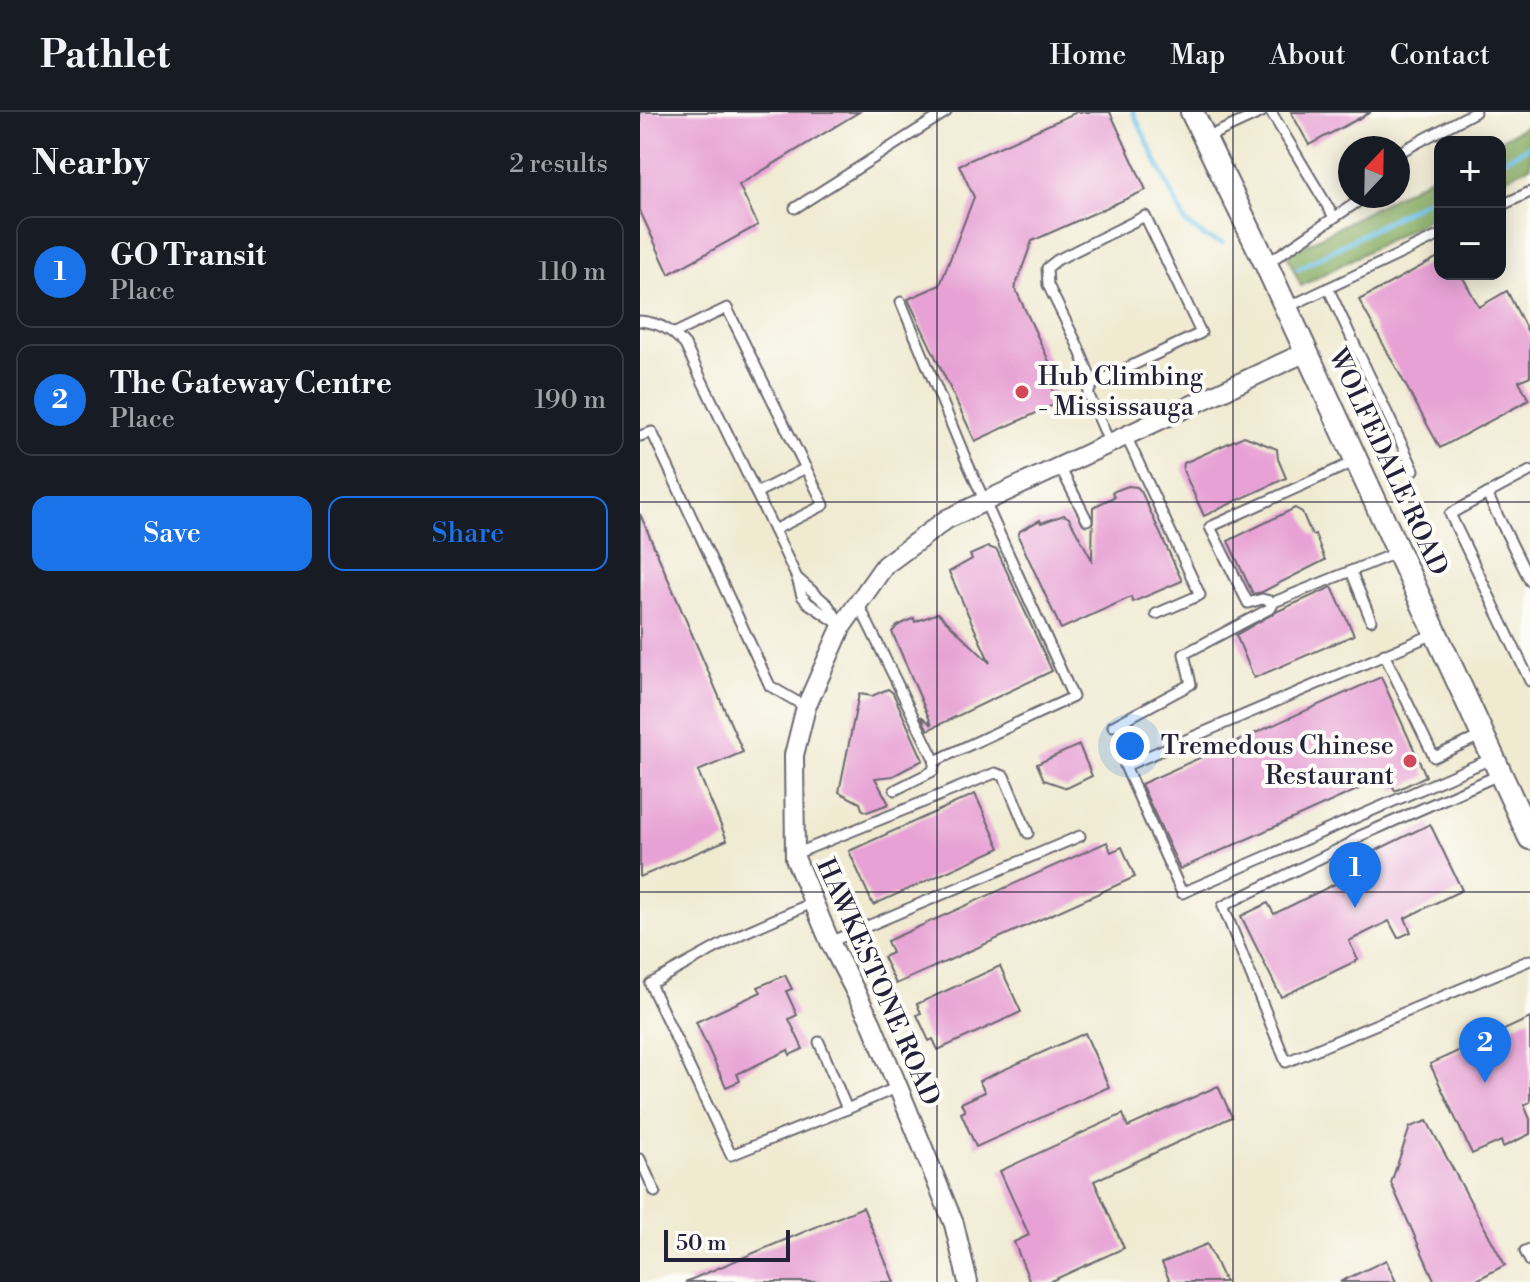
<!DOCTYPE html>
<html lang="en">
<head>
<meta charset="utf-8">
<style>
	body { margin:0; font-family:"Libre Bodoni",serif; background:#20242c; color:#f1f3f6 }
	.controls { position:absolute; right:24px; top:24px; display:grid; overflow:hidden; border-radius:16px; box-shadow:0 4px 20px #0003 }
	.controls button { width:72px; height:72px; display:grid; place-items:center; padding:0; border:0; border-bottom:2px solid #363941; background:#171b24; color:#f1f3f6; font:40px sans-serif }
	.compass { position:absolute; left:698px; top:24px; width:72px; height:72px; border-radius:50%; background:#171b24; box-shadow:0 4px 20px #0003; rotate:22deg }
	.scale { position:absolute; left:24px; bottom:20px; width:126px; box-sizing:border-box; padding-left:8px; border:4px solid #22223b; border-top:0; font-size:22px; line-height:28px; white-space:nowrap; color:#22223b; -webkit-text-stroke:6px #fdfcf7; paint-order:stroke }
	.you { position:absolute; left:490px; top:634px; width:28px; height:28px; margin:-20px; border:6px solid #fff; border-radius:50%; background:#1a73e8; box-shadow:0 0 0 12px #1a73e833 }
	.badge { display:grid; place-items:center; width:52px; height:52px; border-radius:50%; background:#1a73e8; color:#fff; font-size:26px; font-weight:700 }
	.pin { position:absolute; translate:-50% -66px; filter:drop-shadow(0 2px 4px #0008) }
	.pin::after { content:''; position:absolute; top:42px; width:28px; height:24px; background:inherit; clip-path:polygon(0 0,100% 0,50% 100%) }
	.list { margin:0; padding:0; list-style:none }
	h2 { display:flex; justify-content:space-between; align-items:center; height:104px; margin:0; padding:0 32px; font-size:34px }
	h2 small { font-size:26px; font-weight:400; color:#9ea1a6 }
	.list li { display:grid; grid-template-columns:52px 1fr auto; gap:24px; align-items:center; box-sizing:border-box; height:112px; margin:0 16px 16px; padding:0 16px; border:2px solid #363941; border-radius:16px }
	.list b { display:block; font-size:30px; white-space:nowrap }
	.list p { margin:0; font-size:26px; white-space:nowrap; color:#9ea1a6 }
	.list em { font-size:26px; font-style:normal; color:#9ea1a6 }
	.actions { display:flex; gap:16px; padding:24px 32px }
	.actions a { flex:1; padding:18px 0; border:2px solid #1a73e8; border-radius:16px; text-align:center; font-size:28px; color:#1a73e8 }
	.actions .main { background:#1a73e8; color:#fff }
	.map { position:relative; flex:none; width:890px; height:1170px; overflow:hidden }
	header { display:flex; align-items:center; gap:48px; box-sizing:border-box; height:112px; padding:0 40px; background:#171b24; border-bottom:2px solid #363941 }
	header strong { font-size:38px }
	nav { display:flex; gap:44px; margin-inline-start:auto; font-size:28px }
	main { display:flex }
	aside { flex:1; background:#171b24 }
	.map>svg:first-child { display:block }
</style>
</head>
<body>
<header>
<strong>Pathlet</strong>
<nav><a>Home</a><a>Map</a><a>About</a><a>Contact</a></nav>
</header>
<main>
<aside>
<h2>Nearby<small>2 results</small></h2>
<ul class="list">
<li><span class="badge">1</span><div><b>GO Transit</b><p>Place</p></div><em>110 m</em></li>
<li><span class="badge">2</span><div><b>The Gateway Centre</b><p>Place</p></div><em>190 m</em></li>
</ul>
<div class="actions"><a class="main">Save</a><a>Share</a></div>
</aside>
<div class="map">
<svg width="890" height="1170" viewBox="0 0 890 1170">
	<rect width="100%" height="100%" fill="#fdfcf7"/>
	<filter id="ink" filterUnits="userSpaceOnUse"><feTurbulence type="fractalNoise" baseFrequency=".0125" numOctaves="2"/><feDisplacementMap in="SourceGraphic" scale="16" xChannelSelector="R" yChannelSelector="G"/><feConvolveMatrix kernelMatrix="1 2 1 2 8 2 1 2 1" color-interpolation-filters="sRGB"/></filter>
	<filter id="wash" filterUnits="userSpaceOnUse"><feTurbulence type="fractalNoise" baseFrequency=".006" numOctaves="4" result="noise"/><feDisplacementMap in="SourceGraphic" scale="32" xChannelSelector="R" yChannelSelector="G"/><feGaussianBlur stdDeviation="1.8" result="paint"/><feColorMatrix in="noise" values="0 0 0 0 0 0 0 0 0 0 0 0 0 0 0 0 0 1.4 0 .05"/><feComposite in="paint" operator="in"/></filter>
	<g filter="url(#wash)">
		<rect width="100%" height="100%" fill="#f0ead1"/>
		<g fill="#86ac62" stroke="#54674e" stroke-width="2">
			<polygon points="890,12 890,54 860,69 860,30 856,30"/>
			<polygon points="800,60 800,101 661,174 647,143"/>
		</g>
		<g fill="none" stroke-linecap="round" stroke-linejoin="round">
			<g stroke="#6cc1e9" stroke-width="5">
				<polyline points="493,0 546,111 565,125 582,131"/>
				<polyline points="860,50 890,34"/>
				<polyline points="658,157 800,81"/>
			</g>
		</g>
		<g id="blocks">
			<g fill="#e7a1d4">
				<polygon points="0,0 219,0 99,73 118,113 29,162 0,99"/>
				<polygon points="437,0 470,0 506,78 392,129 375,176 414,260 406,264 418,291 335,329 268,187 300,173 334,85 319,53"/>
				<polygon points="651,0 731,0 669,33"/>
				<polygon points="800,144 800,162 821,162 839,195 867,179 890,224 890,264 879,269 889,288 800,336 719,188"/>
				<polygon points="604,324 637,337 638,347 646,366 564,404 543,358 544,351"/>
				<polygon points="488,374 497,375 501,379 542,469 493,490 491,485 421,517 378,424 380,419 400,408 401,411 424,403 429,406 452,448 453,395 474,385 472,380"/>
				<polygon points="655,396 662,400 672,423 675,422 685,448 622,480 613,482 588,429"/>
				<polygon points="0,402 103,640 58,659 87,728 0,765"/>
				<polygon points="348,435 357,438 412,559 288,618 281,604 292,613 252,520 257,514 274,506 275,510 298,501 350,551 309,460 332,447 330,443"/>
				<polygon points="692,475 714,523 614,566 596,523 638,499"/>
				<polygon points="741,565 786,664 755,679 748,664 540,757 501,672"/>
				<polygon points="248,577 253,581 283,648 253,664 235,666 249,692 227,700 222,697 220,691 199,680 219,582 232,584"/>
				<polygon points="439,633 452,664 427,676 404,668 397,652"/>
				<polygon points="335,682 360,736 233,793 209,739"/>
				<polygon points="790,712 822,778 765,806 771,820 758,826 749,809 709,829 718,848 641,885 601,804 628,791 634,802 703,768 698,757"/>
				<polygon points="467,730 471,740 482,735 495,765 256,872 243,845 252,841 247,829"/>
				<polygon points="360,854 381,900 298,938 293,927 289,929 277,903 281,901 277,892"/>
				<polygon points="145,863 152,877 146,879 157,903 149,907 163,937 150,943 148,938 97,962 100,969 86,975 56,910 121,880 118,875"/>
				<polygon points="890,906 890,990 884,993 890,1007 890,1022 863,1035 861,1029 832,1042 790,952"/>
				<polygon points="445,921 469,975 336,1035 321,1001 325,999 321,991 345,980 339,969"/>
				<polygon points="578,974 592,1005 454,1069 484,1136 409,1170 390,1170 374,1130 389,1123 360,1059 483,1002 488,1015"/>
				<polygon points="787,1009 865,1153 833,1170 795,1170 751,1071 770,1015"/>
				<polygon points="223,1095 254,1170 45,1170"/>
				<polygon points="567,1132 585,1170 530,1170 522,1151"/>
				<polygon points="746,1148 756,1170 700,1170"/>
			</g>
		</g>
	</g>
	<g filter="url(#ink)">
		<use href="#blocks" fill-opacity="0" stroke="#6a6870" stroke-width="2"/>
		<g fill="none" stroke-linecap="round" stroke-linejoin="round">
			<defs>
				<g id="service">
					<polyline points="631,0 694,105"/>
					<polyline points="563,27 622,0"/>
					<polyline points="758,41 835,0"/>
					<polyline points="860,94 890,80"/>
					<polyline points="155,96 306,0"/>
					<polyline points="626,152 726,84"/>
					<polyline points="688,176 774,358"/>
					<polyline points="646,196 800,123"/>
					<path d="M0,209C20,211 32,218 45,233L157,466L162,484L168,491L202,514"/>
					<polyline points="35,221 87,196 184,393 134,418"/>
					<polyline points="453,272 561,221 505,104 417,148 407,156 408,173 438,234 453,272 448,281 470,332"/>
					<polyline points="0,324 12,320 130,574 166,595"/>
					<polyline points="486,324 560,483 516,502"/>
					<polyline points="420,355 447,408"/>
					<polyline points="890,359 810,402 890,569"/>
					<polyline points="116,381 166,356"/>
					<polyline points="847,382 890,469"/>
					<polyline points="711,459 731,508"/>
					<polyline points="157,466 188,493 199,509"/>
					<polyline points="634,490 622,487 608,491 570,415 716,349"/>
					<polyline points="218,491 295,649 433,585 327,350 261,190"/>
					<polyline points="796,521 485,654 542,781 853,646"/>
					<polyline points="744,542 794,645 843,623"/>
					<polyline points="473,614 551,572 544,542 631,496 634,490 758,440"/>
					<polyline points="861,662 720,724 709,732 583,794 646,950 890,848"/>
					<polyline points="255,678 293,659 295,649"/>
					<polyline points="155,742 355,661 364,664 388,721"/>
					<polyline points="172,791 101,822 10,872 91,1043 207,997"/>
					<polyline points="190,830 440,724"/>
					<polyline points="179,930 207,997 258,975"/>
					<polyline points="0,1047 15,1080"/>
					<polyline points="890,1137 885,1139 890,1149"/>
				</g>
				<polyline id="minor" points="328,1170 314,1112 265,992 231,910 190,830 155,746 154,643 166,595 202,514 245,453 307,407 666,240"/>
				<polyline id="tertiary" points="552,0 626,152 890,726"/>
			</defs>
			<use href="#service" stroke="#6a6870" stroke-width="13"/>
			<use href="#minor" stroke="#6a6870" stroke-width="22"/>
			<use href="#tertiary" stroke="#6a6870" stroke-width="26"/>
			<use href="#service" stroke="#fff" stroke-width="9"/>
			<use href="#minor" stroke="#fff" stroke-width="18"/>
			<use href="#tertiary" stroke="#fff" stroke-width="22"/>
		</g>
	</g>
	<path fill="none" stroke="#22223b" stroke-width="2" stroke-opacity="0.55" d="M297,0V1170M593,0V1170M0,390H890M0,780H890"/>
	<g fill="#d1495b" stroke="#fdfcf7" stroke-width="3">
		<circle cx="382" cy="280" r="8"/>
		<circle cx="770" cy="649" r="8"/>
	</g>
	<g text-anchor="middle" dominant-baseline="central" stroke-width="8" stroke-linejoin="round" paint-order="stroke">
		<g font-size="26" fill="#22223b" stroke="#fdfcf7" text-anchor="start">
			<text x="398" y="265">Hub Climbing<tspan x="398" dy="30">- Mississauga</tspan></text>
			<text x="754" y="634" text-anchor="end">Tremedous Chinese<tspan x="754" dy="30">Restaurant</tspan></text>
		</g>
		<g font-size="26" fill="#22223b" stroke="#fdfcf7">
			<text transform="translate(748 350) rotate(65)">WOLFEDALE ROAD</text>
			<text transform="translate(238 870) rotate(66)">HAWKESTONE ROAD</text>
		</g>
	</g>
</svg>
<div class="controls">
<button>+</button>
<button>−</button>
</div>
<svg class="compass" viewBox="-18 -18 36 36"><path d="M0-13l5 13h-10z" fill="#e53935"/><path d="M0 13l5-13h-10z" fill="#9ea1a6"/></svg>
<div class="scale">50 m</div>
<div class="you"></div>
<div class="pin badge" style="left:715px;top:796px">1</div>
<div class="pin badge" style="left:845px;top:971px">2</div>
</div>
</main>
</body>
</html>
